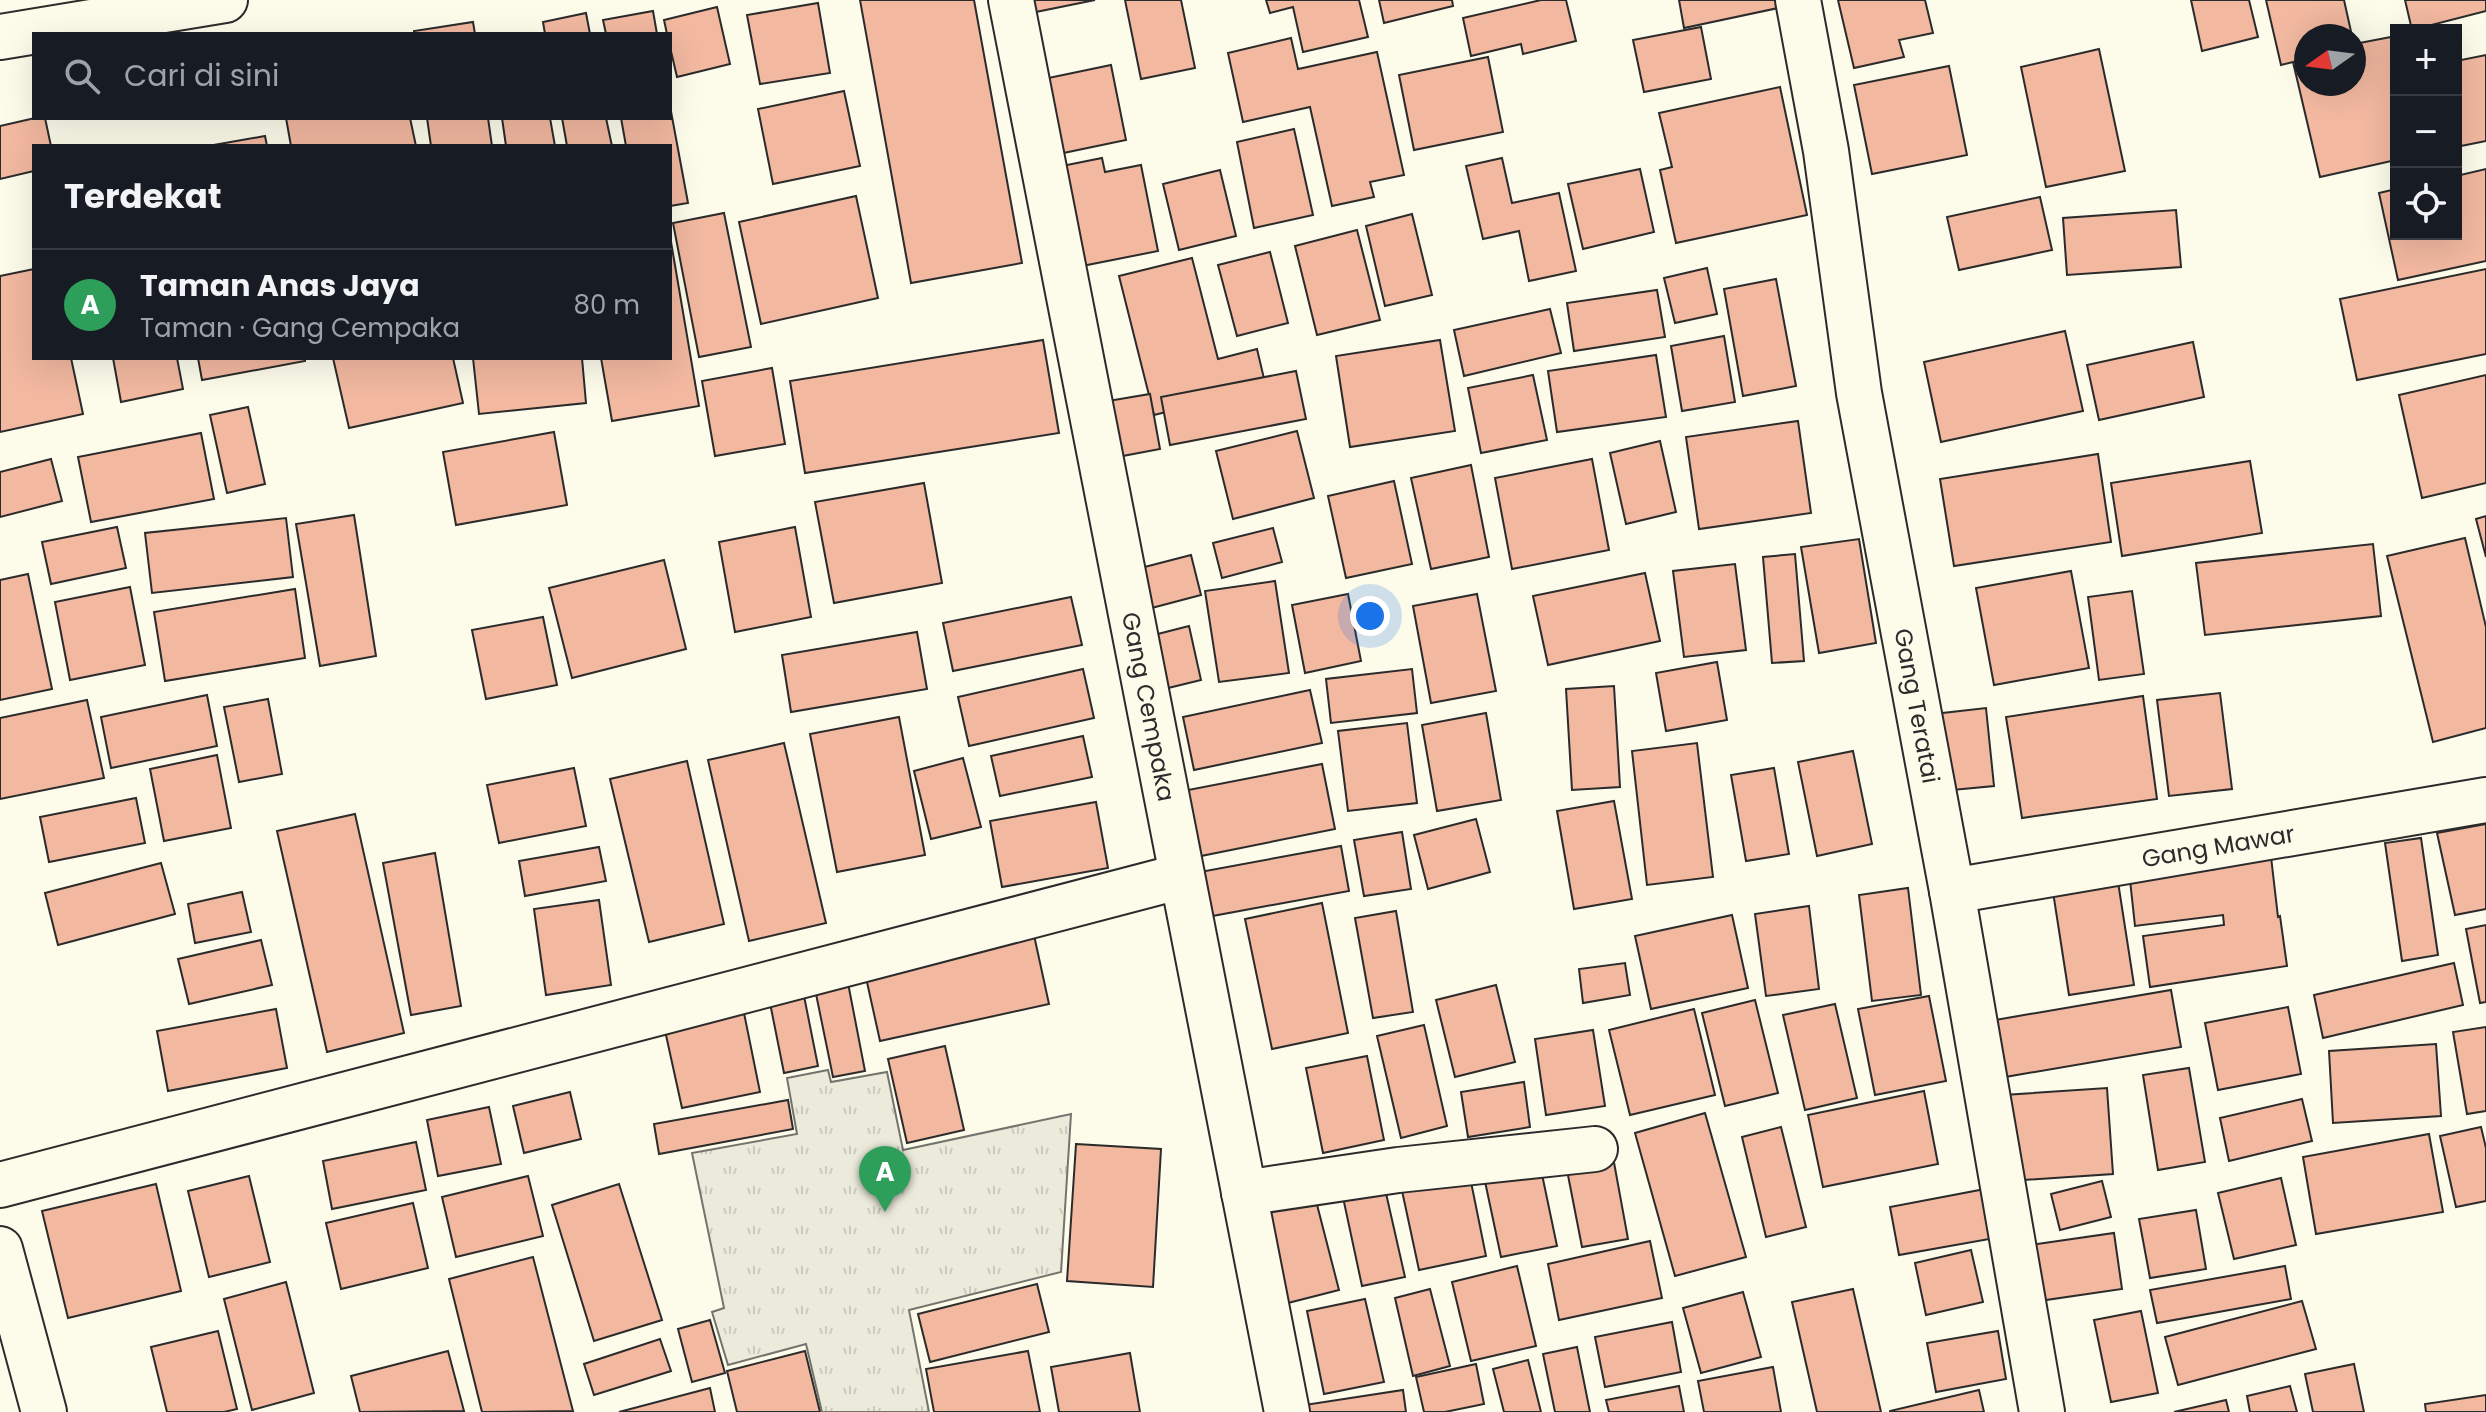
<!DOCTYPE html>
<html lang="id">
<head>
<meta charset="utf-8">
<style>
	body { margin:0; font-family:Poppins,sans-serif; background:#242831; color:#f1f3f6 }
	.controls { position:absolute; right:24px; top:24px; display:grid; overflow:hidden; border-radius:0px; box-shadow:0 8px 32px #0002 }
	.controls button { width:72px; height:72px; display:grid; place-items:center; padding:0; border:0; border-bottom:2px solid #363941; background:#171b24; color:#f1f3f6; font:40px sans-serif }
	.compass { position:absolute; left:2294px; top:24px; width:72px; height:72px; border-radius:50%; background:#171b24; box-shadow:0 8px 32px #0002; rotate:256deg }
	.you { position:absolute; left:1370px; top:616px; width:28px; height:28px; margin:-20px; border:6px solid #fff; border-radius:50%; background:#1a73e8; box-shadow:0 0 0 12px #1a73e833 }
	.badge { display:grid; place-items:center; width:52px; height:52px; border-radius:50%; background:#c62828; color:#fff; font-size:26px; font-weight:700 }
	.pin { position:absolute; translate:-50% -66px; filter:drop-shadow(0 2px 4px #0008) }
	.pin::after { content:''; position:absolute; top:42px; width:28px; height:24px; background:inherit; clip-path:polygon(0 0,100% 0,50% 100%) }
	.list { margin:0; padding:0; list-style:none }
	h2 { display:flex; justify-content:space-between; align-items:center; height:104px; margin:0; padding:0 32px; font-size:34px }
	h2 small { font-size:26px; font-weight:400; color:#9ea1a6 }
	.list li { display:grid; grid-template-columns:52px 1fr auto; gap:24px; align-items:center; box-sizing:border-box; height:112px; padding:0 32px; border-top:2px solid #363941 }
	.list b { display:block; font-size:30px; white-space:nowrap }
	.list p { margin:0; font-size:26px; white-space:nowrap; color:#9ea1a6 }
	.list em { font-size:26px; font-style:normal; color:#9ea1a6 }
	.icon { flex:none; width:44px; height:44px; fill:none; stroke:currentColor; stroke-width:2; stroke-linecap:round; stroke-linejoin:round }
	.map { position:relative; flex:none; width:2486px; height:1412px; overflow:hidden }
	.search { position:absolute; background:#171b24; box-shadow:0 8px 32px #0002; left:32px; top:32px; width:640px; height:88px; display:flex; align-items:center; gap:20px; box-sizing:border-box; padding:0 28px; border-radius:0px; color:#9ea1a6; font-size:30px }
	.panel { position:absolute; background:#171b24; box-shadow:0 8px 32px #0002; left:32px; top:144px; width:640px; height:216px; border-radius:0px }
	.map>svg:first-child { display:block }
</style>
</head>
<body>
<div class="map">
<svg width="2486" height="1412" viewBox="0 0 2486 1412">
	<defs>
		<pattern id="park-tufts" width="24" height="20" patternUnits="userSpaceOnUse" patternTransform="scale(2)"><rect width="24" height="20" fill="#ecebdb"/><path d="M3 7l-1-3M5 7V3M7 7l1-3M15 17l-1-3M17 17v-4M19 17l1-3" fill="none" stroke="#cbcabc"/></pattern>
	</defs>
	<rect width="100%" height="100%" fill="#fdfbea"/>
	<polygon fill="url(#park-tufts)" stroke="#74746e" stroke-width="2" points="828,1070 831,1082 887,1072 903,1150 1071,1114 1061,1272 909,1310 929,1412 822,1412 806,1344 728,1365 712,1312 724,1308 692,1153 797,1134 787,1078"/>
	<g fill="#f2b8a0" stroke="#2b2b2b" stroke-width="2">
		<polygon points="860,0 974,0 1022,263 911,283"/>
		<polygon points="1018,0 1095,0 1021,15"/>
		<polygon points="1125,0 1181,0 1195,68 1141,79"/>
		<polygon points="1266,0 1359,0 1368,37 1303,52 1293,7 1270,13"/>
		<polygon points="1379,0 1452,0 1453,6 1384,23"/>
		<polygon points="1541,0 1566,0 1576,41 1523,54 1521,44 1471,56 1463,18"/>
		<polygon points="1679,0 1782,0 1783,7 1684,28"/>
		<polygon points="1838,0 1925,0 1933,33 1899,40 1904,57 1854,68"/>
		<polygon points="2191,0 2249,0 2258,37 2202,51"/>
		<polygon points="2266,0 2344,0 2352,36 2306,36 2306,84 2354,84 2354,44 2396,36 2396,160 2320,177 2293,62 2281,65"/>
		<polygon points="2405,0 2486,0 2486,11 2412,30"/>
		<polygon points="818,3 830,73 760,84 747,15"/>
		<polygon points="717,7 730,64 677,77 670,47 670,34 667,34 664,20"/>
		<polygon points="653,11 657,34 606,34 603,20"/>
		<polygon points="586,13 590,34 545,34 543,22"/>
		<polygon points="473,22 475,34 414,34 414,31"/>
		<polygon points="1701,27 1711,79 1644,92 1633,40"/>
		<polygon points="1291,38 1298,69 1377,52 1404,175 1370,182 1374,197 1332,206 1310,107 1243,122 1228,53"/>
		<polygon points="2099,49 2125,171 2046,187 2021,67"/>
		<polygon points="2486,55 2486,141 2456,147 2456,61"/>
		<polygon points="1488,57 1503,132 1414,150 1399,75"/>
		<polygon points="1111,65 1126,140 1049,156 1034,81"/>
		<polygon points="1949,66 1967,155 1872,174 1854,85"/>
		<polygon points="1780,87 1807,215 1676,243 1660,170 1672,167 1659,113"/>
		<polygon points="844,91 860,166 773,184 758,109"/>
		<polygon points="670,106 688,203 670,206 670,146 626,146 621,118 670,118"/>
		<polygon points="35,118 45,118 51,146 34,146 34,171 0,179 0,126"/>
		<polygon points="286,118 410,118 416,146 291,146"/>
		<polygon points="427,118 488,118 492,146 431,146"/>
		<polygon points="502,118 550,118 555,146 506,146"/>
		<polygon points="562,118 606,118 612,146 567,146"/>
		<polygon points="1294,129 1313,215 1254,228 1237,142"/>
		<polygon points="265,136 267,146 208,146"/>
		<polygon points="1102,158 1105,172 1141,165 1158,251 1077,267 1057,167"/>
		<polygon points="1502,158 1512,203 1559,193 1576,271 1529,281 1519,231 1483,239 1466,166"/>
		<polygon points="1640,169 1654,232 1583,249 1568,184"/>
		<polygon points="2486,169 2486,261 2398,280 2379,193 2396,189 2396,234 2456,234 2456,176"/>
		<polygon points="1220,170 1236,236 1179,250 1163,184"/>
		<polygon points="856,196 878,298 761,324 739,222"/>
		<polygon points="2040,197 2052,250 1959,270 1947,217"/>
		<polygon points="2176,210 2181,267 2067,275 2063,218"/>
		<polygon points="724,213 751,347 699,357 673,223"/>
		<polygon points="1412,214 1432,295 1385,306 1366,226"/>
		<polygon points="1357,230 1380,320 1317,335 1295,246"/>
		<polygon points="670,236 699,406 612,421 601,358 670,358"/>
		<polygon points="1270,252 1288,323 1237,336 1218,265"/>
		<polygon points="1192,258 1218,359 1257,349 1266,387 1154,415 1119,276"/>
		<polygon points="1707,268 1717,314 1675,323 1664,278"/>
		<polygon points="34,269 34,358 71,358 83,414 0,432 0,276"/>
		<polygon points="2486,269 2486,354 2357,380 2340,299"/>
		<polygon points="1776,279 1796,386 1743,396 1724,289"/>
		<polygon points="1657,290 1665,337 1574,351 1567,303"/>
		<polygon points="1550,309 1561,353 1464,376 1454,330"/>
		<polygon points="2065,331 2083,411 1941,442 1924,362"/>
		<polygon points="1724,336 1735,402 1682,411 1671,346"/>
		<polygon points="1043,340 1059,433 805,473 790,381"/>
		<polygon points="1440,340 1455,431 1350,447 1336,356"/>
		<polygon points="2193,342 2204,397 2099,420 2087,365"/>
		<polygon points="1656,355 1666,417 1557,432 1548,371"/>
		<polygon points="113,358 177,358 183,389 121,402"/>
		<polygon points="198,358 305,358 305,361 202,380"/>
		<polygon points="333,358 453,358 463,403 349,428"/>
		<polygon points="473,358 582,358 586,403 479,414"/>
		<polygon points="772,368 785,444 715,456 702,381"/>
		<polygon points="1296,371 1306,419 1170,445 1161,397"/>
		<polygon points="1533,375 1547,440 1481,453 1468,388"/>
		<polygon points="2486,375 2486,483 2422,498 2399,395"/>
		<polygon points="1150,394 1160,449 1112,458 1102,402"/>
		<polygon points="248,407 265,484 227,493 210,415"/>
		<polygon points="1798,421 1811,513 1699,529 1686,437"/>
		<polygon points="1297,431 1314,498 1233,519 1216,451"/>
		<polygon points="554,432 567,505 456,525 443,452"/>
		<polygon points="201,433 214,499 91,522 78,457"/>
		<polygon points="1660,441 1676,512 1626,524 1610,453"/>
		<polygon points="2098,454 2111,542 1954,566 1940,479"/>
		<polygon points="51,459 62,501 0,517 0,472"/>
		<polygon points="1592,459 1609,550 1512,569 1495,478"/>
		<polygon points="2250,461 2262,533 2122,556 2111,483"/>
		<polygon points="1471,465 1489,557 1431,569 1411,478"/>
		<polygon points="1394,481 1412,564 1346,578 1328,496"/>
		<polygon points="924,483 942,583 834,603 815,502"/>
		<polygon points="354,515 376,656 320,666 296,524"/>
		<polygon points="2486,516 2486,557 2476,519"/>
		<polygon points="286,518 293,577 152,593 145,533"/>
		<polygon points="117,527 126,568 51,584 42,542"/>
		<polygon points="795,527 811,617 735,632 719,542"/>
		<polygon points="1273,528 1282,562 1222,578 1213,543"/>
		<polygon points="2465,538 2486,627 2486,728 2433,742 2387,556"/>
		<polygon points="1859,539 1876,643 1819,653 1801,547"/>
		<polygon points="2373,544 2381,616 2205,635 2196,563"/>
		<polygon points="1795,554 1804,661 1772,663 1763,557"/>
		<polygon points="1191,555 1201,595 1144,610 1133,570"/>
		<polygon points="664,560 686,649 572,678 549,588"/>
		<polygon points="1735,564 1746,650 1684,657 1673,571"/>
		<polygon points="2071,571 2089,668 1994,685 1976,588"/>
		<polygon points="1645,573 1660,641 1548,665 1533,596"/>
		<polygon points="28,574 52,689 0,700 0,580"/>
		<polygon points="1275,581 1289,673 1219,682 1205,591"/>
		<polygon points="130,587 145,665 70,680 55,602"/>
		<polygon points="295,589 305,658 165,681 154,612"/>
		<polygon points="2132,591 2144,674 2099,680 2088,597"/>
		<polygon points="1348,594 1361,661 1305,673 1292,605"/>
		<polygon points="1477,594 1496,691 1431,703 1413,606"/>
		<polygon points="1071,597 1082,645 953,671 943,623"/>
		<polygon points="543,617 557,685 486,699 472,630"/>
		<polygon points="1189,626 1201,680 1160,690 1146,637"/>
		<polygon points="917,632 927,689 791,712 782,655"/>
		<polygon points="1717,662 1727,720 1666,731 1656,673"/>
		<polygon points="1083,669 1094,718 969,746 958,697"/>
		<polygon points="1412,669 1417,713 1331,723 1326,679"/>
		<polygon points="1614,686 1620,787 1572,790 1566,689"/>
		<polygon points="1310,690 1322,743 1194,770 1183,717"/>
		<polygon points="2220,693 2232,789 2169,796 2157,700"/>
		<polygon points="207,695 217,746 111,768 101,717"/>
		<polygon points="2143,696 2157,799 2022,818 2006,717"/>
		<polygon points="268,699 282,774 239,782 224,707"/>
		<polygon points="87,700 104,778 0,799 0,718"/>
		<polygon points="1986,708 1994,786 1942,791 1934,714"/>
		<polygon points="1486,713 1501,800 1437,811 1422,725"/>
		<polygon points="899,717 925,855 837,872 810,734"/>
		<polygon points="1407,723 1417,803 1348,811 1338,731"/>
		<polygon points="1083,736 1092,777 1000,796 991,756"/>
		<polygon points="784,743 826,923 749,941 708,760"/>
		<polygon points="1697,743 1713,877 1647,885 1632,751"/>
		<polygon points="1853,751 1872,844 1817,856 1798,762"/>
		<polygon points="217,755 231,828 164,841 150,769"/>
		<polygon points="963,758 981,827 931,839 914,771"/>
		<polygon points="687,761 724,924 649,942 610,779"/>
		<polygon points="1322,764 1335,829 1196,857 1183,791"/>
		<polygon points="574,768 586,826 499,843 487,785"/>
		<polygon points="1774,768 1789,854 1746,861 1731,775"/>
		<polygon points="136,798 145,843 49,862 40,817"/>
		<polygon points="1614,801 1632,899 1574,909 1557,811"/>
		<polygon points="1096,802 1108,868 1002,887 990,821"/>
		<polygon points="355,814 404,1033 327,1052 277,831"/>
		<polygon points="1476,819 1490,872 1428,889 1414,835"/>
		<polygon points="2486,824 2486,909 2455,915 2437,833"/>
		<polygon points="1402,832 1411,889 1364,896 1354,840"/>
		<polygon points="2421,838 2438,955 2402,961 2385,843"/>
		<polygon points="1341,846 1349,891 1207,917 1200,872"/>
		<polygon points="599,847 606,881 525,896 519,861"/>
		<polygon points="2270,848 2278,917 2280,916 2287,966 2150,987 2143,936 2224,925 2223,915 2135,926 2130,880 2217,869 2216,854"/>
		<polygon points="435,853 461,1006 411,1015 383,863"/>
		<polygon points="161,863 175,914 58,945 45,893"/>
		<polygon points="2116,869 2134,985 2069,995 2051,879"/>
		<polygon points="1908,888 1921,995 1872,1001 1859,895"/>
		<polygon points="242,892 251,932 195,943 188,904"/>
		<polygon points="599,900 611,985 546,995 534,909"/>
		<polygon points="1322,903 1348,1033 1272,1049 1245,919"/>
		<polygon points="1809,906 1819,989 1766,996 1755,914"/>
		<polygon points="1396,911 1413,1012 1373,1018 1355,918"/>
		<polygon points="1732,915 1748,988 1651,1009 1635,936"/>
		<polygon points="2486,925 2486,1002 2480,1003 2466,929"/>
		<polygon points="1032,926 1049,1004 880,1041 863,964"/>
		<polygon points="261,940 272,985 189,1004 178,959"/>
		<polygon points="1625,963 1630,995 1583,1003 1579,969"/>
		<polygon points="2454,963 2463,1005 2323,1038 2314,995"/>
		<polygon points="848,983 865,1071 833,1077 815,989"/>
		<polygon points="1496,985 1515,1062 1455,1077 1436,1000"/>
		<polygon points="802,986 818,1066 784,1073 768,993"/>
		<polygon points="2171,990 2181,1047 2005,1077 1995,1020"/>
		<polygon points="1929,996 1946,1081 1875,1095 1858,1009"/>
		<polygon points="1755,1000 1778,1093 1725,1106 1702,1013"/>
		<polygon points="1835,1004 1857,1098 1805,1110 1783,1015"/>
		<polygon points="2288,1007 2301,1074 2218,1090 2205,1023"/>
		<polygon points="743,1008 760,1092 682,1108 664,1026"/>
		<polygon points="276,1009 287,1068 168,1091 157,1031"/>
		<polygon points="1694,1009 1715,1095 1630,1115 1609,1030"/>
		<polygon points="1424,1025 1447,1126 1401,1138 1377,1036"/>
		<polygon points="2486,1027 2486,1111 2467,1114 2453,1032"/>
		<polygon points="1593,1030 1605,1106 1546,1115 1535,1039"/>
		<polygon points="2436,1044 2441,1116 2333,1123 2329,1051"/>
		<polygon points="945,1046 964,1130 907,1143 888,1059"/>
		<polygon points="1367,1056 1384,1140 1323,1153 1306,1068"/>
		<polygon points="2189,1068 2205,1162 2158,1170 2143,1075"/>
		<polygon points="1524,1082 1530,1127 1468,1137 1461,1092"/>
		<polygon points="2107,1088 2113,1174 2010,1181 2004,1095"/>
		<polygon points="1924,1091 1938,1164 1823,1187 1808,1115"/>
		<polygon points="570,1092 581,1139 524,1153 513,1106"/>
		<polygon points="2302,1099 2312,1141 2229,1161 2220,1118"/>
		<polygon points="788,1100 793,1129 659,1154 654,1124"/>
		<polygon points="489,1107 501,1164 438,1176 427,1120"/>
		<polygon points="1705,1113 1746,1257 1675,1276 1635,1133"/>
		<polygon points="1781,1127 1806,1227 1766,1237 1742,1137"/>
		<polygon points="2481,1127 2486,1148 2486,1201 2456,1207 2440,1136"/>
		<polygon points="2429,1134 2443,1212 2316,1234 2303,1157"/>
		<polygon points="416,1142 426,1190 332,1209 323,1161"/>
		<polygon points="1076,1144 1161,1149 1153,1287 1067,1281"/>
		<polygon points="1613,1157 1628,1239 1582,1247 1566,1165"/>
		<polygon points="1539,1160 1557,1246 1501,1257 1483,1172"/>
		<polygon points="1469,1172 1486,1256 1419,1270 1401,1186"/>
		<polygon points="249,1176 270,1262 209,1277 188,1191"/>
		<polygon points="528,1176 543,1236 456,1257 442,1197"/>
		<polygon points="2281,1178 2296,1245 2234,1259 2218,1193"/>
		<polygon points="1383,1180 1405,1277 1362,1286 1341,1188"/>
		<polygon points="2102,1181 2111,1217 2060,1230 2051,1194"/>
		<polygon points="156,1184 181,1291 68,1318 42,1211"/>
		<polygon points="619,1184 662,1320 594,1341 552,1205"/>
		<polygon points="1985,1189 1995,1238 1899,1255 1890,1207"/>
		<polygon points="1314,1193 1339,1290 1284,1304 1259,1207"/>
		<polygon points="413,1203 428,1268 341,1289 326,1223"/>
		<polygon points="2196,1210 2206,1269 2150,1278 2139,1219"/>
		<polygon points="2114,1233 2122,1289 2039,1301 2030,1245"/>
		<polygon points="1650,1241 1662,1298 1559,1320 1548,1264"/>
		<polygon points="1971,1250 1983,1302 1926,1315 1915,1263"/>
		<polygon points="533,1257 573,1411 482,1412 449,1279"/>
		<polygon points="1517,1266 1536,1346 1471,1361 1452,1282"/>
		<polygon points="2285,1266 2291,1299 2157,1323 2150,1290"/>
		<polygon points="286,1282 314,1393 252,1410 224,1299"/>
		<polygon points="1037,1284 1049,1332 930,1362 918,1314"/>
		<polygon points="1430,1289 1450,1366 1413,1376 1395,1298"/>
		<polygon points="1853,1289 1881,1412 1817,1412 1792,1302"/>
		<polygon points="1743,1292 1761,1357 1701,1373 1683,1308"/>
		<polygon points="1365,1299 1384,1382 1324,1394 1307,1311"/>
		<polygon points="2302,1301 2316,1349 2178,1385 2165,1337"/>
		<polygon points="2141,1311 2158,1393 2111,1402 2094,1320"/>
		<polygon points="710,1320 725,1373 692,1382 678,1329"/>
		<polygon points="1672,1322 1681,1372 1605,1387 1595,1337"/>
		<polygon points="218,1331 237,1409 224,1412 167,1412 151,1347"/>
		<polygon points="1998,1331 2006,1379 1936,1392 1927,1343"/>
		<polygon points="660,1339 671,1371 594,1395 584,1364"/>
		<polygon points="1577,1347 1590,1412 1555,1412 1543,1354"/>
		<polygon points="448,1351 464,1411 360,1412 351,1376"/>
		<polygon points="805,1351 820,1412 737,1412 727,1371"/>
		<polygon points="1028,1351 1040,1412 934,1412 926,1369"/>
		<polygon points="1130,1353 1140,1412 1059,1412 1051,1367"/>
		<polygon points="1528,1360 1541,1412 1504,1412 1493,1369"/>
		<polygon points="1476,1364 1484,1404 1445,1412 1424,1412 1416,1377"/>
		<polygon points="2354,1364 2364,1412 2313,1412 2305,1374"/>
		<polygon points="1773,1367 1781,1412 1704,1412 1698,1381"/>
		<polygon points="1679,1386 1684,1412 1609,1412 1606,1400"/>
		<polygon points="2290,1386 2297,1412 2250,1412 2247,1396"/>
		<polygon points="710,1388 715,1412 619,1412"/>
		<polygon points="1403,1390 1406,1412 1299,1412 1298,1406"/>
		<polygon points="1979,1390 1984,1412 1890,1412 1890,1411"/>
		<polygon points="2486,1395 2486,1412 2426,1412 2425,1404"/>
		<polygon points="2226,1400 2229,1412 2174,1412"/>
	</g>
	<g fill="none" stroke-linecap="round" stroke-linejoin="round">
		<defs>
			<g id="minor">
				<path id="s1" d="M1011,0L1287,1412"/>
				<path id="s2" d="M1798,0L1826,151L1859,393L1952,891L2042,1412"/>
				<path id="s3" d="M1952,891L2486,800"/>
				<polyline points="0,1185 1182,876"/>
				<polyline points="1244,1193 1398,1170 1595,1149"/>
				<polyline points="0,1249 44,1412"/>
			</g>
			<polyline id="major" points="0,37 225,0"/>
		</defs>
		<use href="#minor" stroke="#2b2b2b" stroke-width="48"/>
		<use href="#major" stroke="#2b2b2b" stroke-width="48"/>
		<use href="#minor" stroke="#fdfbea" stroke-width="44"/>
		<use href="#major" stroke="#fdfbea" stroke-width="44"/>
	</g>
	<g text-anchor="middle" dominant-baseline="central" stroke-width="6" stroke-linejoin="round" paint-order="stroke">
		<g font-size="24" fill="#2b2b2b" stroke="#fdfbea">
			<text stroke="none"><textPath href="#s1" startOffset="720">Gang Cempaka</textPath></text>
			<text stroke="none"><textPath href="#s2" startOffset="716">Gang Teratai</textPath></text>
			<text stroke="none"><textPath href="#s3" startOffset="270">Gang Mawar</textPath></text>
		</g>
	</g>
</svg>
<div class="controls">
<button>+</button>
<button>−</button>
<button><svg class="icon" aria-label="locate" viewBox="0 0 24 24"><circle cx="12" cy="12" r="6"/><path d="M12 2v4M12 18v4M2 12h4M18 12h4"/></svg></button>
</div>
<svg class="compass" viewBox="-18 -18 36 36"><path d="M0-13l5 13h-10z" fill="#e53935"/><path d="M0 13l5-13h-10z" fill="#9ea1a6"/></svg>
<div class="you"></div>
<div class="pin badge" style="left:885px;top:1212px;background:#2e9e5b">A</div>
<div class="search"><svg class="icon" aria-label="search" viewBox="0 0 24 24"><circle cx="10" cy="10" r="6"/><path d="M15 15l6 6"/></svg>Cari di sini</div>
<section class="panel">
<h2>Terdekat<small></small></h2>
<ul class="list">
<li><span class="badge" style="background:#2e9e5b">A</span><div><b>Taman Anas Jaya</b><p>Taman · Gang Cempaka</p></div><em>80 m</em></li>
</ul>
</section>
</div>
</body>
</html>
